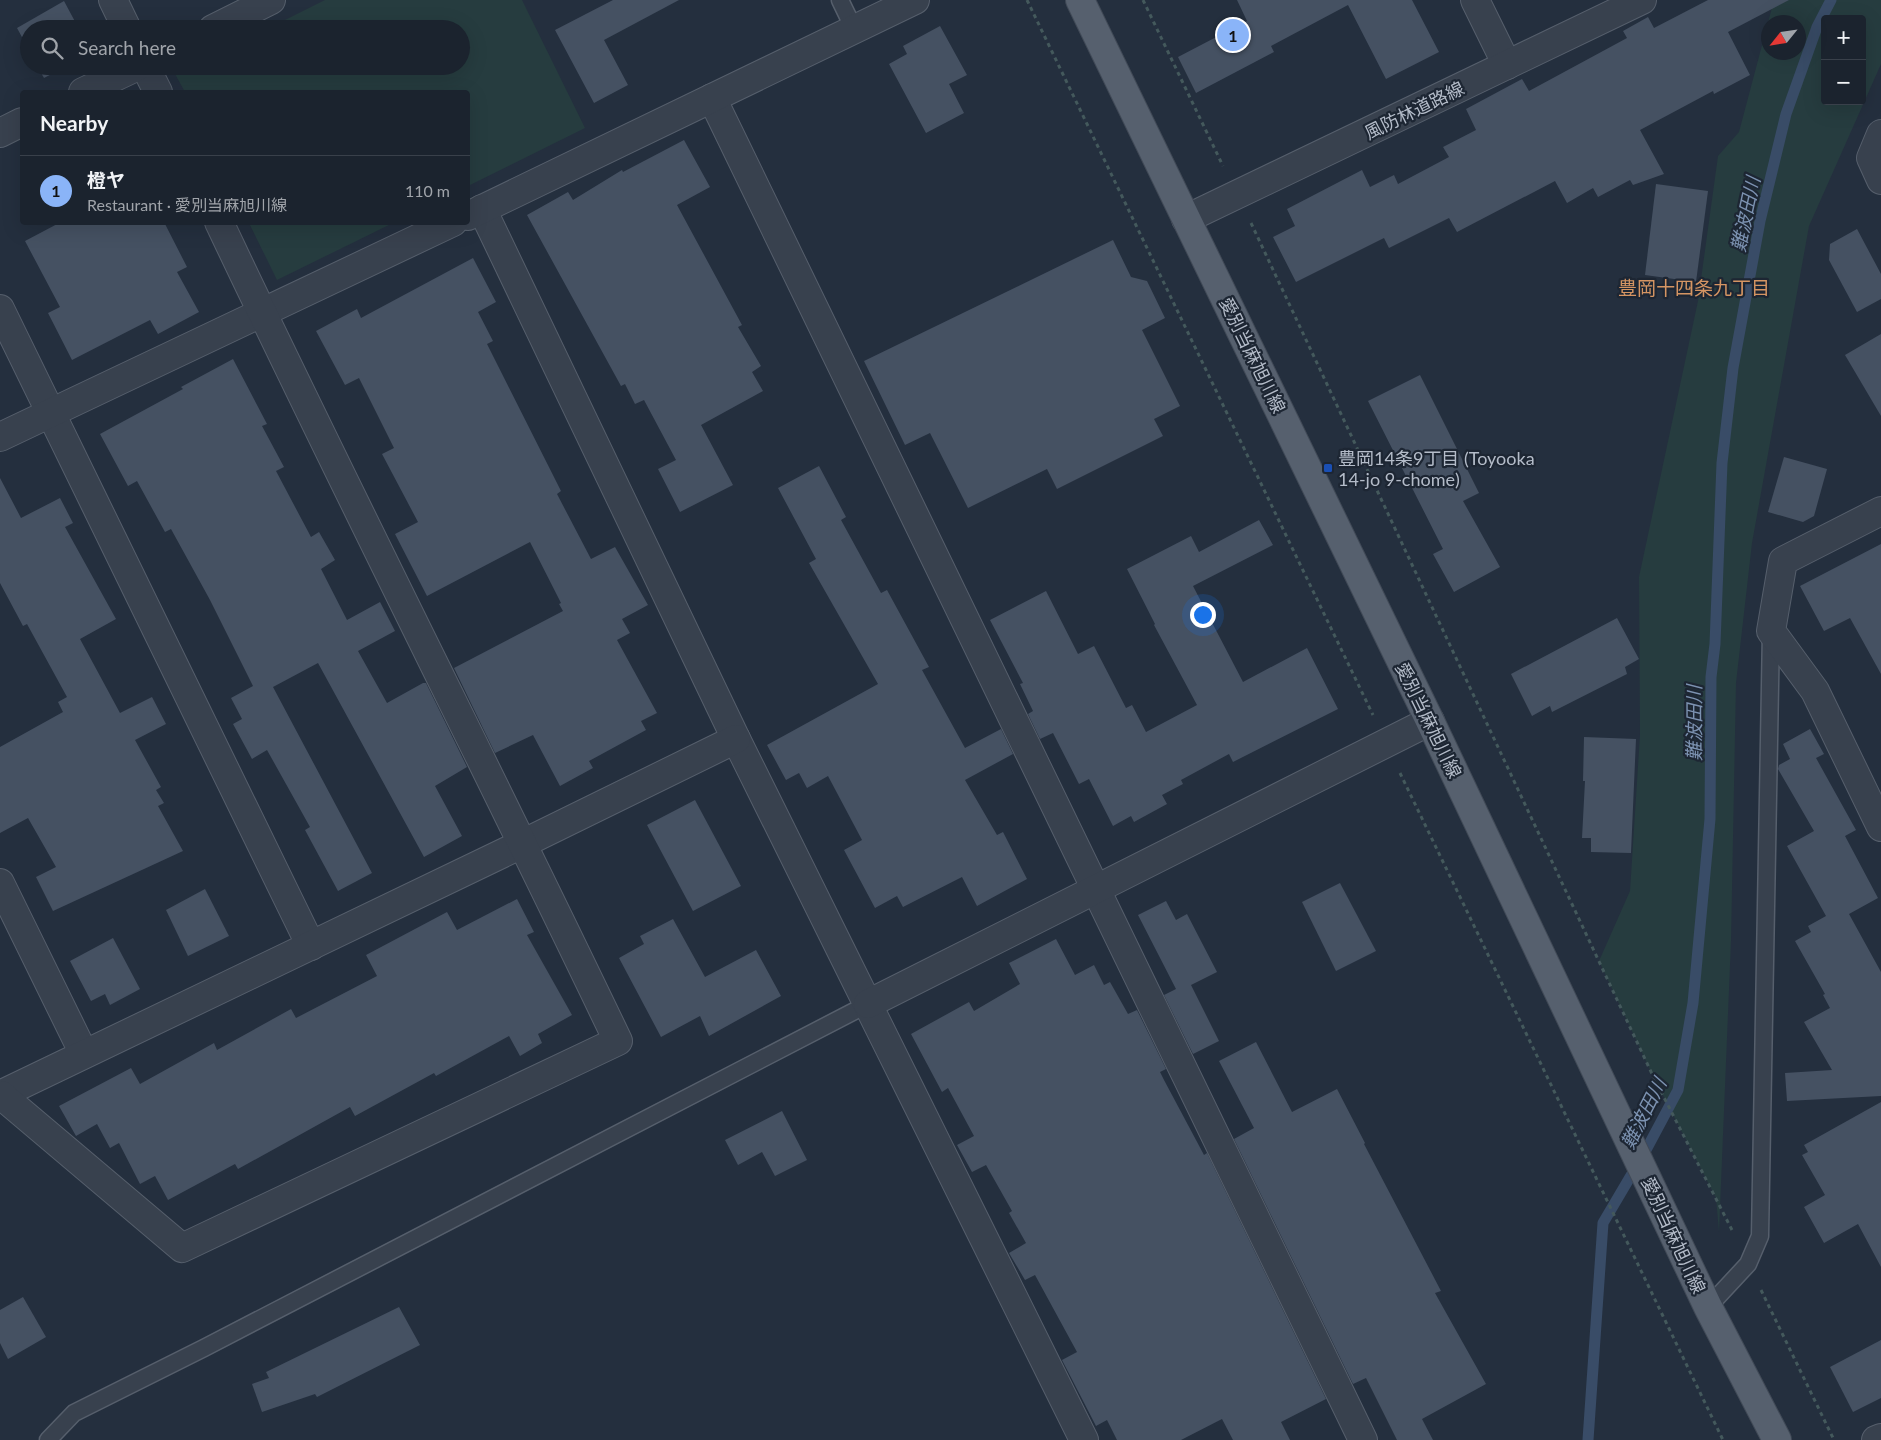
<!DOCTYPE html>
<html lang="en">
<head>
<meta charset="utf-8">
<style>
	body { margin:0; font-family:Lato,"Noto Sans JP",sans-serif; background:#242b36; color:#f1f3f6 }
	.controls { position:absolute; right:15px; top:15px; display:grid; overflow:hidden; border-radius:5px; box-shadow:0 5px 20px #0002 }
	.controls button { width:45px; height:45px; display:grid; place-items:center; padding:0; border:0; border-bottom:1px solid #39404a; background:#1b232e; color:#f1f3f6; font:25px sans-serif }
	.compass { position:absolute; left:1761px; top:15px; width:45px; height:45px; border-radius:50%; background:#1b232e; box-shadow:0 5px 20px #0002; rotate:240deg }
	.you { position:absolute; left:1202px; top:614px; width:18px; height:18px; margin:-12px; border:4px solid #fff; border-radius:50%; background:#1a73e8; box-shadow:0 0 0 8px #1a73e833 }
	.badge { display:grid; place-items:center; width:32px; height:32px; border-radius:50%; background:#8ab4f8; color:#111; font-size:16px; font-weight:700 }
	.pin { position:absolute; translate:-50% -50%; border:2px solid #fff; box-shadow:0 1px 5px #0006 }
	.list { margin:0; padding:0; list-style:none }
	h2 { display:flex; justify-content:space-between; align-items:center; height:65px; margin:0; padding:0 20px; font-size:21px }
	h2 small { font-size:16px; font-weight:400; color:#a0a4aa }
	.list li { display:grid; grid-template-columns:32px 1fr auto; gap:15px; align-items:center; box-sizing:border-box; height:70px; padding:0 20px; border-top:1px solid #39404a }
	.list b { display:block; font-size:19px; white-space:nowrap }
	.list p { margin:0; font-size:16px; white-space:nowrap; color:#a0a4aa }
	.list em { font-size:16px; font-style:normal; color:#a0a4aa }
	.icon { flex:none; width:28px; height:28px; fill:none; stroke:currentColor; stroke-width:2; stroke-linecap:round; stroke-linejoin:round }
	.map { position:relative; flex:none; width:1881px; height:1440px; overflow:hidden }
	.search { position:absolute; background:#1b232e; box-shadow:0 5px 20px #0002; left:20px; top:20px; width:450px; height:55px; display:flex; align-items:center; gap:12px; box-sizing:border-box; padding:0 18px; border-radius:28px; color:#a0a4aa; font-size:19px }
	.panel { position:absolute; background:#1b232e; box-shadow:0 5px 20px #0002; left:20px; top:90px; width:450px; height:135px; border-radius:5px }
	.map>svg:first-child { display:block }
</style>
</head>
<body>
<div class="map">
<svg width="1881" height="1440" viewBox="0 0 1881 1440">
	<rect width="100%" height="100%" fill="#242f3e"/>
	<g fill="#263c3f" fill-rule="evenodd">
		<polygon points="325,0 522,0 585,128 468,186 468,92 185,92 175,74 191,66 461,66 461,29 267,29"/>
		<path d="M1774,0H1881V64L1809,226L1752,543L1736,683L1731,941L1719,1232L1716,1198L1653,1076L1599,961L1630,891L1640,735L1639,577L1698,301L1718,156L1739,132ZM1825,19H1862V101H1825ZM1768,22H1798V52H1768Z"/>
		<polygon points="249,223 393,223 277,280"/>
	</g>
	<g fill="none" stroke-linecap="round" stroke-linejoin="round">
		<polyline stroke="#394c67" stroke-width="11" points="1588,1440 1603,1223 1646,1150 1678,1090 1693,1003 1710,819 1711,677 1715,644 1722,463 1733,368 1760,221 1786,114 1817,27 1831,0"/>
	</g>
	<g fill="#455162">
		<polygon points="613,0 679,0 604,40 628,85 594,103 555,30"/>
		<polygon points="1237,0 1412,0 1439,52 1386,79 1348,5 1271,46 1274,52 1196,93 1178,57 1247,21"/>
		<polygon points="1708,0 1789,0 1728,32 1750,75 1714,94 1713,91 1640,130 1664,174 1633,185 1630,180 1598,197 1593,188 1567,203 1555,181 1457,232 1449,218 1389,248 1384,238 1296,282 1273,237 1295,226 1287,209 1362,170 1370,187 1394,175 1398,184 1449,157 1443,147 1476,130 1466,109 1522,79 1529,91 1627,38 1623,31 1648,17 1654,28"/>
		<polygon points="64,1 79,29 29,29 29,50 17,28"/>
		<polygon points="940,26 967,75 949,84 964,113 926,133 889,64 907,54 903,46"/>
		<polygon points="37,66 67,66 44,78"/>
		<polygon points="684,140 710,187 677,205 742,325 738,327 761,366 752,372 763,391 701,425 733,485 680,512 658,469 676,460 644,400 635,404 625,384 621,386 527,215 568,192 573,200 622,170 623,172"/>
		<polygon points="1656,184 1708,191 1696,282 1645,275"/>
		<polygon points="61,222 164,222 187,267 177,272 199,312 158,334 150,320 72,360 48,313 60,307 25,241"/>
		<polygon points="1857,229 1881,274 1881,299 1857,312 1829,260 1830,244"/>
		<polygon points="1113,240 1131,277 1147,281 1165,318 1142,330 1180,406 1154,419 1163,436 1057,489 1047,469 968,508 930,433 905,445 864,361"/>
		<polygon points="473,258 496,302 478,312 493,341 487,344 561,491 557,494 591,559 615,547 648,605 622,619 630,633 617,640 657,713 641,721 646,730 589,761 593,768 560,786 533,735 495,753 454,668 563,611 559,604 561,603 530,542 427,596 395,534 418,522 382,454 394,448 359,378 345,385 316,331 357,309 361,318"/>
		<polygon points="1881,334 1881,416 1845,355"/>
		<polygon points="233,359 267,424 262,426 284,467 276,471 311,537 319,532 335,560 321,569 347,620 380,602 395,631 358,651 387,703 423,683 426,683 467,767 435,786 462,836 424,857 318,663 273,687 372,873 338,891 305,830 310,827 267,750 252,759 233,724 242,719 231,698 253,686 210,600 171,529 165,532 137,481 128,486 100,434 183,389 181,387"/>
		<polygon points="1420,375 1479,493 1463,501 1500,567 1454,592 1433,554 1443,549 1368,401"/>
		<polygon points="1784,457 1827,469 1814,516 1803,522 1768,512"/>
		<polygon points="819,466 846,517 841,520 881,593 887,590 929,667 922,670 965,748 1001,729 1013,754 965,780 997,835 1003,832 1027,879 977,906 962,877 903,907 897,896 875,908 844,850 862,840 828,776 807,788 799,773 786,780 767,745 878,684 809,563 816,559 778,488"/>
		<polygon points="0,478 21,518 60,498 73,523 65,527 116,619 80,639 120,713 152,697 166,724 135,740 161,787 156,790 164,803 158,806 183,851 53,911 36,877 56,867 28,818 0,833 0,747 63,712 58,702 67,697 27,624 23,626 0,583"/>
		<polygon points="1259,520 1273,545 1193,586 1243,682 1307,648 1338,709 1233,762 1229,754 1181,780 1183,784 1162,795 1167,804 1134,822 1131,816 1113,826 1089,779 1079,784 1053,733 1040,739 1028,714 1033,711 1020,684 1023,683 990,620 1046,591 1078,654 1094,646 1126,708 1132,705 1146,732 1197,705 1154,625 1155,624 1127,569 1191,536 1199,552"/>
		<polygon points="1881,544 1881,674 1850,618 1824,631 1800,586"/>
		<polygon points="1617,618 1639,659 1625,667 1627,674 1552,712 1550,706 1532,716 1511,674"/>
		<polygon points="1810,729 1824,754 1816,758 1856,830 1845,836 1878,898 1849,914 1881,972 1881,1096 1787,1101 1785,1073 1832,1070 1804,1022 1830,1008 1823,995 1825,994 1795,941 1811,932 1808,926 1826,916 1787,846 1814,831 1778,769 1779,765 1790,759 1783,744"/>
		<polygon points="1584,737 1636,739 1631,853 1591,852 1591,838 1582,838 1585,781 1583,781"/>
		<polygon points="695,800 741,886 693,911 647,825"/>
		<polygon points="1340,883 1376,951 1336,971 1302,902"/>
		<polygon points="205,889 229,936 188,956 166,910"/>
		<polygon points="517,899 534,932 527,935 572,1015 538,1034 542,1043 520,1056 509,1036 436,1076 434,1073 355,1116 350,1107 238,1169 235,1164 168,1200 155,1176 140,1184 119,1143 110,1148 97,1124 76,1136 59,1106 131,1068 140,1084 214,1043 217,1050 291,1009 296,1018 377,976 366,955 447,912 457,930"/>
		<polygon points="1166,901 1176,920 1187,914 1217,972 1191,985 1219,1041 1193,1054 1164,995 1176,989 1138,915"/>
		<polygon points="673,919 705,977 756,950 781,996 709,1036 700,1016 661,1037 619,958 644,944 640,936"/>
		<polygon points="113,938 140,989 110,1005 105,994 91,1001 70,961"/>
		<polygon points="1056,939 1075,975 1094,965 1104,985 1110,982 1128,1014 1137,1010 1166,1069 1160,1072 1164,1080 1204,1155 1207,1153 1326,1399 1281,1422 1290,1440 1233,1440 1222,1419 1181,1440 1117,1440 1107,1420 1096,1426 1062,1360 1077,1352 1035,1275 1025,1280 1009,1253 1026,1243 1009,1213 1012,1211 986,1165 972,1172 957,1145 974,1136 948,1088 942,1092 911,1034 969,1002 974,1011 1020,984 1009,963"/>
		<polygon points="1256,1042 1292,1112 1337,1089 1365,1143 1364,1144 1441,1291 1435,1293 1486,1384 1422,1419 1433,1440 1397,1440 1366,1378 1353,1384 1234,1139 1254,1128 1219,1061"/>
		<polygon points="1881,1102 1881,1267 1858,1224 1824,1243 1804,1207 1825,1195 1802,1155 1808,1152 1804,1145"/>
		<polygon points="782,1111 807,1160 775,1176 762,1152 738,1165 725,1140"/>
		<polygon points="23,1297 46,1337 8,1359 0,1343 0,1310"/>
		<polygon points="399,1307 420,1345 317,1397 315,1394 262,1412 252,1384 269,1378 266,1372"/>
		<polygon points="1881,1340 1881,1398 1853,1412 1830,1367"/>
	</g>
	<g fill="none" stroke-linecap="round" stroke-linejoin="round">
		<defs>
			<g id="service">
				<polyline points="840,0 854,29"/>
				<polyline points="1708,1307 1748,1264 1760,1236 1771,631"/>
				<polyline points="48,1440 74,1413 204,1348 868,1004"/>
			</g>
			<g id="minor">
				<polyline points="113,0 127,29"/>
				<polyline points="1475,0 1507,65"/>
				<polyline points="213,29 271,0"/>
				<polyline points="145,66 158,92"/>
				<polyline points="83,92 138,66"/>
				<polyline points="712,98 1363,1440"/>
				<polyline points="0,133 22,122"/>
				<polyline points="1881,134 1871,158 1881,180"/>
				<polyline points="482,209 736,739 1084,1440"/>
				<polyline points="468,216 915,0"/>
				<polyline points="1186,219 1642,0"/>
				<polyline points="0,309 311,946"/>
				<polyline points="0,437 453,222"/>
				<polyline points="1881,511 1783,561 1771,631 1815,691 1881,827"/>
				<polyline points="0,883 84,1054"/>
				<polyline points="868,1004 1430,721"/>
				<polyline points="0,1095 524,843 736,739"/>
				<path d="M1,1095L182,1248L618,1041C487,767 349,497 219,222"/>
				<polyline points="1876,1440 1881,1438"/>
			</g>
			<polyline id="primary" points="1080,0 1430,721 1708,1307 1777,1440"/>
		</defs>
		<use href="#service" stroke="#565f6c" stroke-width="19"/>
		<use href="#minor" stroke="#565f6c" stroke-width="30"/>
		<use href="#primary" stroke="#414a57" stroke-width="30"/>
		<g stroke="#44595c" stroke-width="3" stroke-dasharray="4 4" stroke-linecap="butt">
			<polyline points="1027,0 1373,715"/>
			<polyline points="1143,0 1223,166"/>
			<polyline points="1251,223 1653,1076 1732,1230"/>
			<polyline points="1400,773 1723,1440"/>
			<polyline points="1761,1290 1834,1440"/>
		</g>
		<use href="#service" stroke="#38414e" stroke-width="16"/>
		<use href="#minor" stroke="#38414e" stroke-width="28"/>
		<use href="#primary" stroke="#56606e" stroke-width="28"/>
	</g>
	<rect fill="#1a4fb4" stroke="#1d2633" stroke-width="2" x="1323" y="463" width="10" height="10" rx="2.5"/>
	<g text-anchor="middle" dominant-baseline="central" stroke-width="4.5" stroke-linejoin="round" paint-order="stroke">
		<g font-size="18" fill="#b4bcc9" stroke="#1d2633">
			<text transform="translate(1414 110) rotate(-26)">風防林道路線</text>
			<text transform="translate(1253 355) rotate(64)">愛別当麻旭川線</text>
			<text transform="translate(1429 720) rotate(64)">愛別当麻旭川線</text>
			<text transform="translate(1674 1235) rotate(65)">愛別当麻旭川線</text>
		</g>
		<g font-size="18" fill="#b4bcc9" stroke="#1d2633" text-anchor="start">
			<text x="1338" y="458">豊岡14条9丁目 (Toyooka<tspan x="1338" dy="21">14-jo 9-chome)</tspan></text>
		</g>
		<g font-size="19" font-style="italic" fill="#7c92b1" stroke="#1d2633">
			<text transform="translate(1745 214) rotate(-78)">難波田川</text>
			<text transform="translate(1693 723) rotate(-90)">難波田川</text>
			<text transform="translate(1643 1113) rotate(-63)">難波田川</text>
		</g>
		<g font-size="19" fill="#d59563" stroke="#1d2633">
			<text x="1694" y="287">豊岡十四条九丁目</text>
		</g>
	</g>
</svg>
<div class="controls">
<button>+</button>
<button>−</button>
</div>
<svg class="compass" viewBox="-18 -18 36 36"><path d="M0-13l5 13h-10z" fill="#e53935"/><path d="M0 13l5-13h-10z" fill="#a0a4aa"/></svg>
<div class="you"></div>
<div class="pin badge" style="left:1233px;top:35px">1</div>
<div class="search"><svg class="icon" aria-label="search" viewBox="0 0 24 24"><circle cx="10" cy="10" r="6"/><path d="M15 15l6 6"/></svg>Search here</div>
<section class="panel">
<h2>Nearby<small></small></h2>
<ul class="list">
<li><span class="badge">1</span><div><b>橙ヤ</b><p>Restaurant · 愛別当麻旭川線</p></div><em>110 m</em></li>
</ul>
</section>
</div>
</body>
</html>
